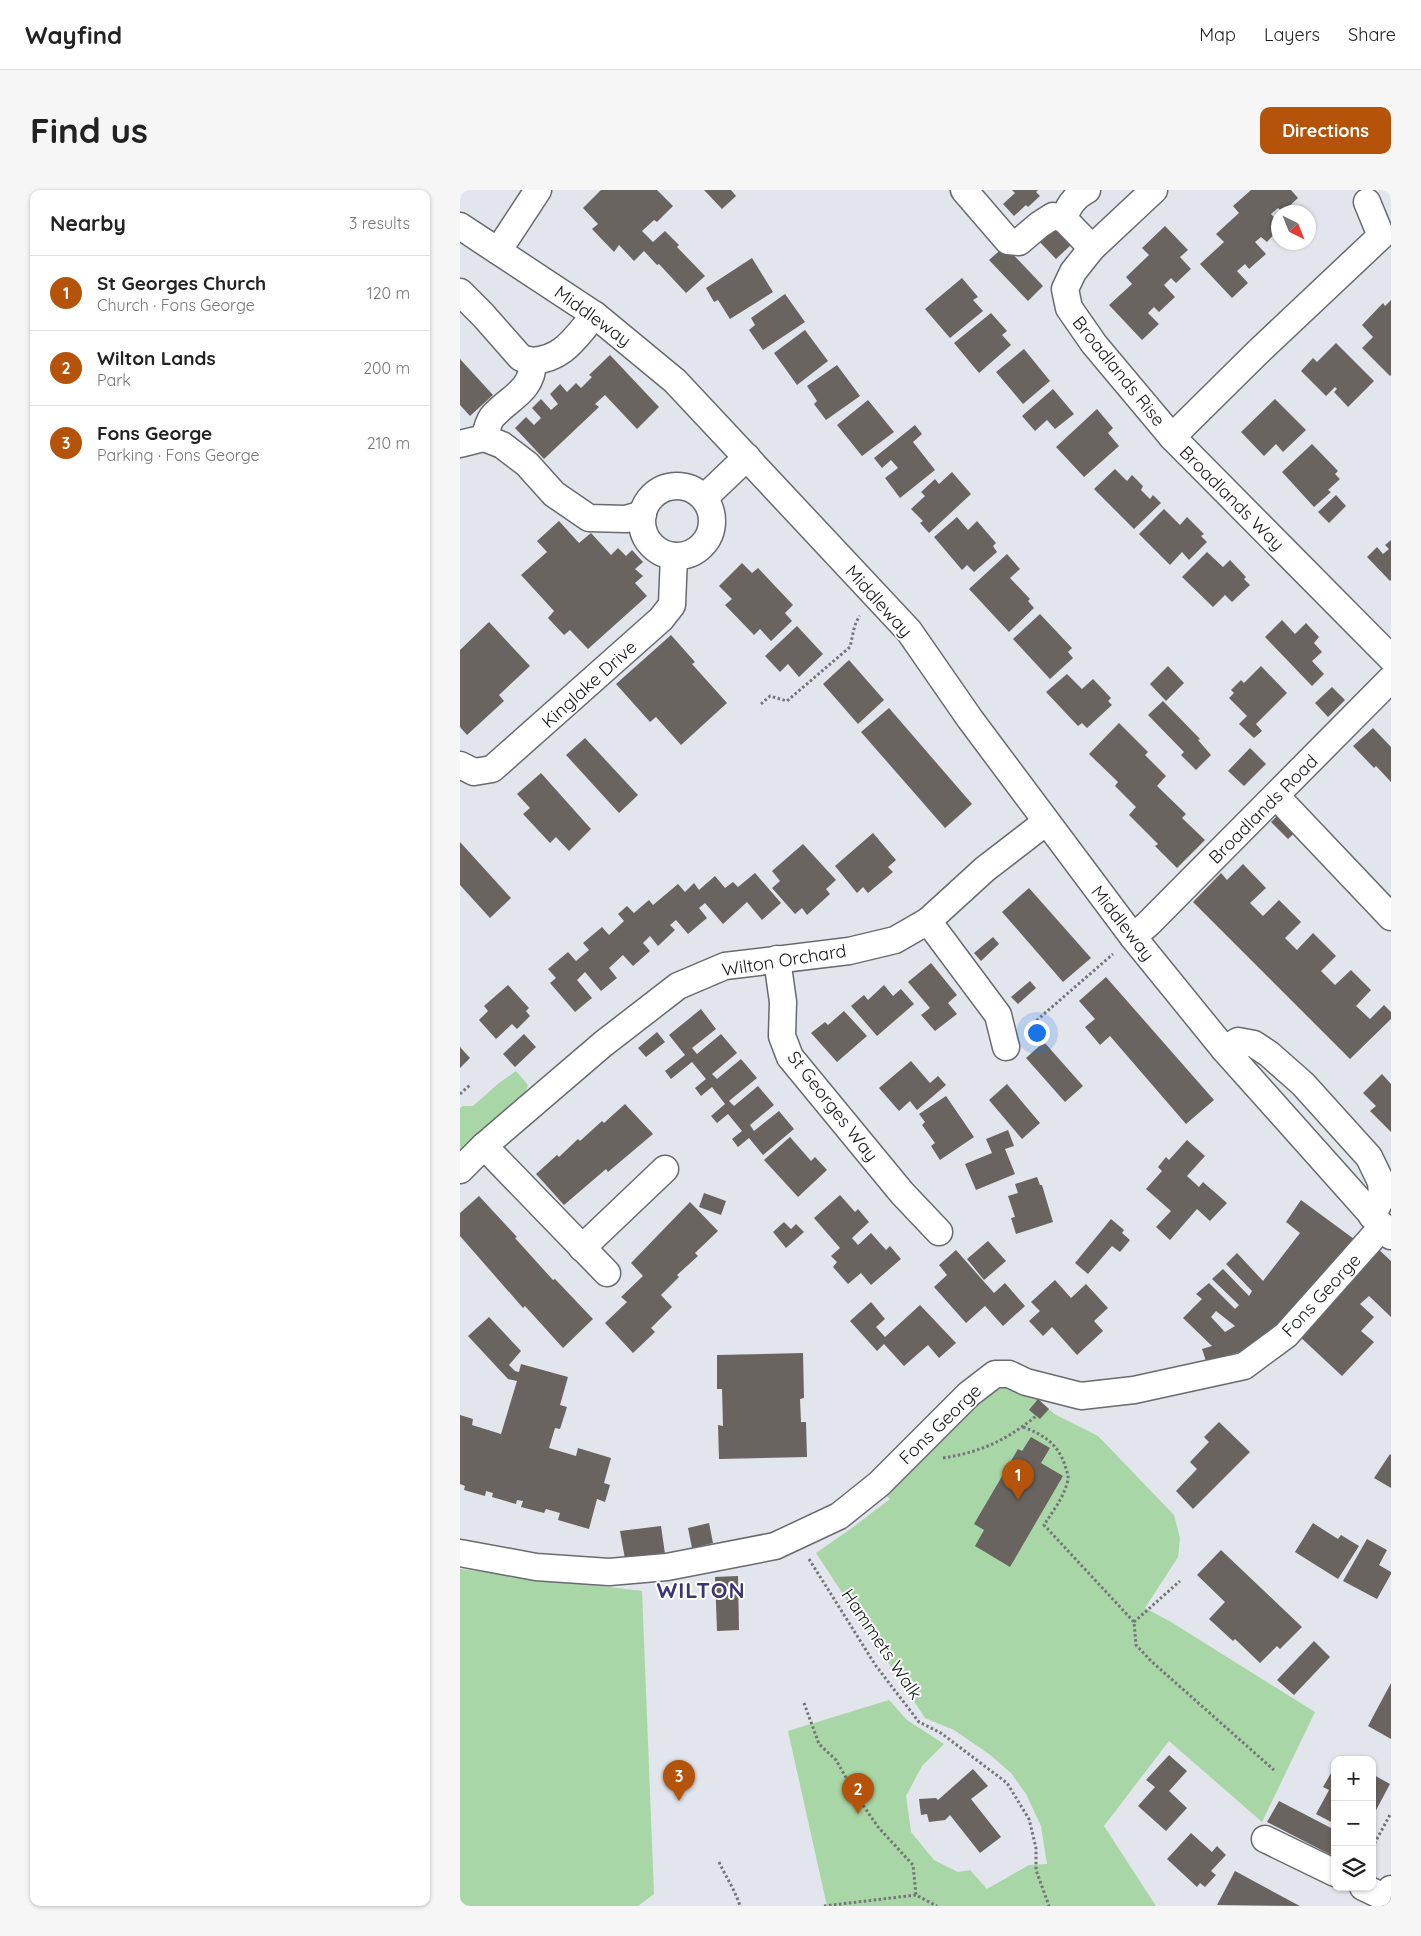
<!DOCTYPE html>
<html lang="en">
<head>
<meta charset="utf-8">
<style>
	body { margin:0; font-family:Quicksand,sans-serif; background:#f6f6f6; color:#222 }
	.controls { position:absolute; right:15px; bottom:15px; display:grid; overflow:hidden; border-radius:10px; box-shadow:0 1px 4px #0004 }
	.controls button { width:45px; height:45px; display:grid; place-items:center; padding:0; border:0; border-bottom:1px solid #e0e0e0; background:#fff; color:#222; font:25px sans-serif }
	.compass { position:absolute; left:811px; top:15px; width:45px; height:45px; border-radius:50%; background:#fff; box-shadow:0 1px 4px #0004; rotate:137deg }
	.you { position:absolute; left:576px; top:842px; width:18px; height:18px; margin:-12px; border:4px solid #fff; border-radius:50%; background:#1a73e8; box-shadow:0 0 0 8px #1a73e833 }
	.badge { display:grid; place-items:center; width:32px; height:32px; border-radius:50%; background:#b45309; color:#fff; font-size:16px; font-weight:700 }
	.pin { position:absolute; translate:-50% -41px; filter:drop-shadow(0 1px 2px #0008) }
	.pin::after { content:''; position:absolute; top:26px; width:18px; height:15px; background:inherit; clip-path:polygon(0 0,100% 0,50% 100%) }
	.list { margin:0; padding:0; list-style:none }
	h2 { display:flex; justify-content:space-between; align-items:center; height:65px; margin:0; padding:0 20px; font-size:21px }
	h2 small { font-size:16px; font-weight:400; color:#767676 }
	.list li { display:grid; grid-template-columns:32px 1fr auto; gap:15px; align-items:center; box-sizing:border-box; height:75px; padding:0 20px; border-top:1px solid #e0e0e0 }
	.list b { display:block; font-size:19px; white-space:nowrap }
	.list p { margin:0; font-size:16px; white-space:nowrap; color:#767676 }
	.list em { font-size:16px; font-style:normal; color:#767676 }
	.icon { flex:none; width:28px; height:28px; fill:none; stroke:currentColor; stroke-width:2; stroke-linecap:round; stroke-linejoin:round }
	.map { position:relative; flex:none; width:931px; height:1716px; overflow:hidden; border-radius:10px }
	header { display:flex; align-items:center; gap:30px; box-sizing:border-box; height:70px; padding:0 25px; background:#fff; border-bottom:1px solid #e0e0e0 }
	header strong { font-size:24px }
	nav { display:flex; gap:28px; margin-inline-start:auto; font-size:18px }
	.intro { display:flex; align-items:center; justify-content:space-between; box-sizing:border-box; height:120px; padding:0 30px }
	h1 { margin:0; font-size:35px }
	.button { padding:12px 22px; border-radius:10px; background:#b45309; color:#fff; font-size:18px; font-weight:700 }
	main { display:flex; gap:30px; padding:0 30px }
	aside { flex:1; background:#fff; border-radius:10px; box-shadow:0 1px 4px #0004 }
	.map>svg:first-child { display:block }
</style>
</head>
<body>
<header>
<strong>Wayfind</strong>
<nav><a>Map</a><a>Layers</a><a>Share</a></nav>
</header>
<div class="intro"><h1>Find us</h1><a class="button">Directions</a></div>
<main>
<aside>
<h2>Nearby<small>3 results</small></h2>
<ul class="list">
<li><span class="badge">1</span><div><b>St Georges Church</b><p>Church · Fons George</p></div><em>120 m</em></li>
<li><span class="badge">2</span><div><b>Wilton Lands</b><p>Park</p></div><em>200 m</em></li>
<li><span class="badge">3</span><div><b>Fons George</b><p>Parking · Fons George</p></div><em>210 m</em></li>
</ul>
</aside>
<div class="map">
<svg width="931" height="1716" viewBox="0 0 931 1716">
	<rect width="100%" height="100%" fill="#e2e5eb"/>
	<g fill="#a8d6a6">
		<polygon points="56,881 68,895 64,906 0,967 0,918 3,916 13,916 39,893"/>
		<polygon points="546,1197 573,1206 596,1225 638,1246 714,1325 720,1348 718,1367 685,1418 711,1432 855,1522 802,1632 709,1551 644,1636 696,1716 367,1716 328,1541 429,1510 447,1530 484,1554 462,1576 446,1606 451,1642 474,1670 498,1682 510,1680 527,1699 569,1675 587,1674 581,1636 566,1604 551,1583 529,1564 494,1540 465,1528 356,1363 392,1338 430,1309 423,1303 530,1202"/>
		<polygon points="0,1379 182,1401 194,1704 178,1716 0,1716"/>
	</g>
	<g fill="#696460" fill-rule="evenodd">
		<polygon points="141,0 197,0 213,16 197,32 194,30 182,41 193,52 205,41 219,55 217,57 245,86 226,103 199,74 197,75 184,61 174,71 159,55 154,62 132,39 138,34 123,18"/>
		<polygon points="244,0 271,0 276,6 262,19"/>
		<polygon points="552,0 578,0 576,2 580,6 568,17 566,15 554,26 543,14 555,3"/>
		<polygon points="791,0 831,0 838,8 823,22 818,18 811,24 818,32 818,40 807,52 801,47 795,52 806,64 789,79 785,74 777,81 788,93 772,108 740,74 764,52 756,44 779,23 773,16"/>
		<polygon points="592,33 612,54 596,69 576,48"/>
		<polygon points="705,36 728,60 720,67 731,79 716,93 711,88 704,95 715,107 699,122 694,117 688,123 699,134 682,150 649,115 672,94 666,87 689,65 682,58"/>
		<polygon points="545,56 583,96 568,111 529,70"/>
		<polygon points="292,68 313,102 270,129 258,110 254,112 246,98"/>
		<polygon points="502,88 518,107 513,110 523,121 490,148 465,119"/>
		<polygon points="325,104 345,132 303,160 289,140 295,135 291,128"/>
		<polygon points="931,110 931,185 930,186 902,158 913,147 902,135 923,113 925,116"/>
		<polygon points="531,123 547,141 542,145 551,155 519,183 494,153"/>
		<polygon points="345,140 368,171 337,195 314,163"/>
		<polygon points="876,153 914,191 888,217 874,202 877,199 875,197 866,206 841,181 853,168 857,172"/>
		<polygon points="564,159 590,191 563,214 536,182"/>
		<polygon points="150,165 199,217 177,239 145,205 135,214 139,217 84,269 55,238 66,227 74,235 81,228 72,218 81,209 91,220 98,214 90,204 100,194 107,202 116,193 121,198 132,187 129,185"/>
		<polygon points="0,169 33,205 10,226 0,215"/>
		<polygon points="377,175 400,206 366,230 354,214 357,211 347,196"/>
		<polygon points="593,199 614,224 595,239 587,230 575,241 562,226"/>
		<polygon points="815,209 846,240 823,262 816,254 804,266 781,242"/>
		<polygon points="408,210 434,242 402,266 377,235"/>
		<polygon points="637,219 653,238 648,243 659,256 624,287 596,257"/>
		<polygon points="455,235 462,244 453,252 475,280 440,308 425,288 438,278 431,270 422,278 414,268"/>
		<polygon points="852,254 878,281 875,284 880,289 868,300 871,302 854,317 822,282"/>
		<polygon points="655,279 667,291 672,285 683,296 681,300 690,309 693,305 701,313 674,339 634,299"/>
		<polygon points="492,282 511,304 469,343 460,333 463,331 451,319 465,306 461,302 475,289 479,294"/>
		<polygon points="876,305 886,316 869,333 858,322"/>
		<polygon points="704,319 720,335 727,327 744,344 741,346 747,352 729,370 722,362 710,375 679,344"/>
		<polygon points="497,327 508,340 517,331 536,353 533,356 537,362 514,382 507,375 502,380 474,347"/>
		<polygon points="99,331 119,353 131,343 151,365 158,358 166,366 172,360 183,372 175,379 183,386 175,393 187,406 128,459 110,440 104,445 88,428 94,421 61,385 87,362 77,351"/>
		<polygon points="931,350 931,390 930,391 907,367 917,357 923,364 929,359 925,355"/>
		<polygon points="747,362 763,377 770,370 786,387 784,389 790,395 772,412 765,405 753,417 722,387"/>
		<polygon points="547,364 560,379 550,388 570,409 568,411 574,418 549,442 509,399"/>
		<polygon points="282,373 292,383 298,378 333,415 325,423 332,431 311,451 300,439 294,445 265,415 272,409 259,396"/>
		<polygon points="580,424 612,458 608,462 613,468 590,489 553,449"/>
		<polygon points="822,430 835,444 846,433 859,447 854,453 862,462 852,471 864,484 852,496 805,447"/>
		<polygon points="29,432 70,476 39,505 44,511 7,545 0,537 0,460"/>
		<polygon points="337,436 363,464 339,487 328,474 320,482 305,466"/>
		<polygon points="211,445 235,472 232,474 267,513 221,555 196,527 190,532 156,494"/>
		<polygon points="389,470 424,510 398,534 363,494"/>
		<polygon points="708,476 724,493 706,511 690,494"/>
		<polygon points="801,476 827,503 796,534 802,541 794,548 779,534 787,526 769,508 774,503 771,500 781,490 784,493"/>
		<polygon points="607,484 622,499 633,489 651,508 648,511 652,515 627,538 622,533 618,536 586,502"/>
		<polygon points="872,497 885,510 868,527 855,513"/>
		<polygon points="703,511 740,549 738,550 751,565 736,580 721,565 724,562 688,525"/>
		<polygon points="429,518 512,614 485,638 401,542"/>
		<polygon points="659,533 688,562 685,565 706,586 697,596 726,624 722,628 745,650 717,678 695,656 698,654 669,625 676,617 655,596 658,592 629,564"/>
		<polygon points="913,538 931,557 931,592 916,576 914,578 893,556"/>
		<polygon points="125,548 178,605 159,623 106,565"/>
		<polygon points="790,558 806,574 784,596 768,581"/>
		<polygon points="81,583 131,639 109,661 96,647 90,653 63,624 70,618 57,604"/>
		<polygon points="823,620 840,638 828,649 811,632"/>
		<polygon points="413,643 436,670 428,677 433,682 408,703 403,697 397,703 375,676"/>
		<polygon points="0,652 51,708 30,728 0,695"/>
		<polygon points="343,654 376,690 366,699 370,704 347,725 342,718 335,724 312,698 320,691 312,681"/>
		<polygon points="783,674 806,698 790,713 803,726 819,710 841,732 825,748 837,760 853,743 876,766 861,781 875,795 891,780 911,800 896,816 910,829 924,815 931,822 931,829 890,869 733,712 761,683 767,690"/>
		<polygon points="295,683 321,713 302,730 287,712 263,734 245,713 239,718 247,728 228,744 216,730 210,735 215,740 198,756 190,746 183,753 190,761 173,776 163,765 149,778 157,788 141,801 125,782 117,790 132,808 115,822 90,793 96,788 88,779 108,762 116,771 129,760 123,753 142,737 149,745 164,731 158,724 167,716 174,723 189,710 193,715 218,694 225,702 234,693 239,700 255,686 265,698 273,692 278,697"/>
		<polygon points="569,698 631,768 603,792 542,722"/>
		<polygon points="533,747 539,754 521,771 514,763"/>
		<polygon points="471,773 497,805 488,813 497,824 475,841 461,825 470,818 448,792"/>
		<polygon points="646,787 754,910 726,934 650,846 640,855 625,837 635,829 619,811"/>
		<polygon points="570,791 576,798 558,814 551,807"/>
		<polygon points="48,795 69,818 66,821 70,826 57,839 52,834 36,849 19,830 28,821 24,816"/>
		<polygon points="424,795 433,806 441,799 454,814 417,846 391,816 404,805 408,810"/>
		<polygon points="241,819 256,839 232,858 237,864 261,844 277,863 252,884 257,889 281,869 297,888 269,911 274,916 298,896 314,915 290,935 294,941 319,921 334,939 303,965 289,948 278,957 272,949 282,941 268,924 257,933 251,926 265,914 252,897 241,906 235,898 246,889 232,872 211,889 205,881 225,865 209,845"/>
		<polygon points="384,821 407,846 377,872 351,843 365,832 368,835"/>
		<polygon points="197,842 205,852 186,867 178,858"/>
		<polygon points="64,844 76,857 55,877 43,864"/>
		<polygon points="584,852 623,896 605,912 566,868"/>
		<polygon points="0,857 10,868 0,878"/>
		<polygon points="451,871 470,893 478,886 486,895 457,920 450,911 439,921 419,898"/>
		<polygon points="922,884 931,894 931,942 910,921 916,916 903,903"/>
		<polygon points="547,894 580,933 562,949 529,910"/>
		<polygon points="486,906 514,947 480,970 471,956 475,953 462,935 465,932 459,924"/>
		<polygon points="165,914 193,944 148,982 146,979 104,1015 76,984 97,965 99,967 118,949 120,951 142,931 144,933"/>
		<polygon points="548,940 554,956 545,959 555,984 516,1000 505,974 532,963 526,949"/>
		<polygon points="330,947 351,971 355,967 367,980 338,1007 304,970"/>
		<polygon points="727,950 745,966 727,986 739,997 743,992 767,1013 750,1031 737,1019 710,1050 696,1037 711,1021 686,999 702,981 698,977 706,967 709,970"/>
		<polygon points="577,987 580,995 582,995 593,1032 556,1044 551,1028 555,1027 548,1006 558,1003 555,994"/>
		<polygon points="244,1003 266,1011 261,1025 239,1017"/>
		<polygon points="380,1005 395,1022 398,1019 409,1032 392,1048 398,1055 411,1043 426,1060 430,1056 441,1069 411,1095 401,1083 388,1094 373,1077 377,1072 371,1066 380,1058 354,1028"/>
		<polygon points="19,1006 57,1047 55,1048 93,1090 95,1089 133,1129 103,1158 65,1116 63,1118 0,1046 0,1023"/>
		<path d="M841,1010L894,1049L844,1114L791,1159L746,1171L742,1159L752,1156L723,1128L742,1109L736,1104L749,1093L775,1119L779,1115L752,1089L763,1079L789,1106L792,1101L766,1074L777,1063L803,1091L840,1043L826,1032ZM756,1121L775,1136L765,1142L751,1127Z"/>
		<polygon points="230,1012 258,1041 235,1063 238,1066 217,1085 219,1087 201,1105 212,1117 191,1138 195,1142 173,1163 145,1133 167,1112 161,1107 183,1086 171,1073"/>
		<polygon points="651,1029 664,1040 662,1043 670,1050 660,1062 652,1056 628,1084 615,1073"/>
		<polygon points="324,1032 331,1039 336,1034 344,1042 326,1058 313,1042"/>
		<polygon points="528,1051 546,1071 524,1090 507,1069"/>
		<polygon points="917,1058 931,1071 931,1127 909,1106 900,1114 914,1127 901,1141 914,1152 882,1186 837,1144"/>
		<polygon points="496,1060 534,1103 545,1093 565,1116 543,1136 525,1116 506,1133 474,1097 487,1085 479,1075"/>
		<polygon points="595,1090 611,1108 626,1094 648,1118 634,1131 643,1141 617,1165 592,1137 583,1146 569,1131 580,1121 571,1112"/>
		<polygon points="411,1112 425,1129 416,1137 425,1147 460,1115 496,1153 479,1168 468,1155 444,1176 424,1154 417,1161 390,1131"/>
		<polygon points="29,1127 61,1161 49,1175 55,1181 59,1182 61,1174 108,1187 100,1215 107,1217 100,1239 95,1238 89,1258 116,1266 118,1258 151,1268 144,1293 150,1295 145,1312 137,1309 129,1339 98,1330 100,1323 86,1319 84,1323 61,1317 63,1311 57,1310 56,1314 32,1307 33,1303 26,1301 25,1306 4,1300 5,1296 0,1294 0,1225 13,1229 12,1235 41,1244 57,1191 48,1189 8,1146"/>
		<polygon points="343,1163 344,1208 340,1209 341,1232 346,1232 347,1267 259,1269 258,1235 263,1236 262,1199 257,1199 257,1165"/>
		<polygon points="578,1209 589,1219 580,1229 569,1220"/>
		<polygon points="759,1232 790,1262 733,1319 716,1301 737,1279 730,1272 749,1252 744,1247"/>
		<polygon points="571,1247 590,1258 581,1273 603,1286 550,1377 515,1356 524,1340 514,1334 558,1259 562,1261"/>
		<polygon points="930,1264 931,1265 931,1298 914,1288"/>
		<polygon points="249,1333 253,1353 232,1358 228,1338"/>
		<polygon points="853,1333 878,1349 881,1345 899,1356 878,1389 835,1362"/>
		<polygon points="201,1336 205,1364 165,1369 160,1341"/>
		<polygon points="907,1349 927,1360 919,1375 931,1382 931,1384 917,1409 883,1391"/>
		<polygon points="761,1360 842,1437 820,1459 817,1456 800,1473 775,1449 773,1451 749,1429 765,1412 737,1385"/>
		<polygon points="278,1386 279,1440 257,1441 255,1387"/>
		<polygon points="854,1451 870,1467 834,1505 817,1490"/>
		<polygon points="931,1493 931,1549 908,1536"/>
		<polygon points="709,1565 727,1581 709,1601 727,1618 706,1641 678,1616 695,1597 686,1590"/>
		<polygon points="875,1576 875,1634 856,1624 869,1600 863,1597"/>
		<polygon points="513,1579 528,1596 511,1609 541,1647 520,1663 490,1625 485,1630 469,1632 467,1624 461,1625 459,1609 476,1608 478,1610"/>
		<polygon points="912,1584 930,1594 914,1624 912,1623"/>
		<polygon points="819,1611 875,1640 875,1667 807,1632"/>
		<polygon points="731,1643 752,1662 757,1656 766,1665 751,1681 756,1685 745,1697 740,1693 737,1697 707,1669"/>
		<polygon points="775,1681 836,1714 840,1716 757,1715"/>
	</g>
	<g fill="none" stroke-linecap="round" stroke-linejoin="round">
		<defs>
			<g id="minor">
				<polyline points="504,0 548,51 559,52 579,35 593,26 604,29"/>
				<path d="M627,0C614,7 608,16 604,29L632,58"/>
				<polyline points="694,0 632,58 613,82 605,99 609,118 634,154 712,247 931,468"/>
				<polyline points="0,36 135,125 215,191 449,441 510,529 673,747 764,859 931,1046"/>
				<polyline points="38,61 78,0"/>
				<polyline points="0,102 23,125 61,168 73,171"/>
				<polyline points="712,247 798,162 921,46 907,12"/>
				<path d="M24,248C27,241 28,231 33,226C50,207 73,201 73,171C105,168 115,147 135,125"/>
				<polyline points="0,254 24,248 42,255 67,274 94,304 129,328 166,329 183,324"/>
				<circle cx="217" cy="331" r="35"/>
				<polyline points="244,308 287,267"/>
				<polyline points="0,575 14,582 32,579 201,429 212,415 214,366"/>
				<polyline points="816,606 931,727"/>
				<polyline points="468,731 538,825 546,857"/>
				<polyline points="673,747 688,734 931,489"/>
				<polyline points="317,769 323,812 322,846 330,867 442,1003 479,1042"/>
				<polyline points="764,859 778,851 794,854 809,864 843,894 909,967 921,992 922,1007 912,1026"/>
				<polyline points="24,956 147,1083"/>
				<polyline points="0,980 24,956 143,854 218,796 265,776 389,761 435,750 468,731 525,679 586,632"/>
				<polyline points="122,1058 205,979"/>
				<polyline points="0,1363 76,1377 149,1382 207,1377 315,1356 379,1326 419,1294 509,1204 535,1184 549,1184 566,1192 621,1206 674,1200 784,1176 826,1145 922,1037"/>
				<polyline points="805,1649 875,1683"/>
				<polyline points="903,1697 926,1708 931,1699"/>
			</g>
		</defs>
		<use href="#minor" stroke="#676a6f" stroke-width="29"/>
		<g stroke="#737579" stroke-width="3" stroke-dasharray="2.5 2.5" stroke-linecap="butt">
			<path d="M301,514L310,506L327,511L390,457C393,446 393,435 400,426"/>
			<polyline points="569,837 653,764"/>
			<polyline points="0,904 11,894"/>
			<path d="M563,1237C584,1245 597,1253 605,1275C606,1280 609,1285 608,1290C604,1307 593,1321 584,1335L674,1432L676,1455L691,1471L814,1580"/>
			<path d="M483,1268C521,1262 547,1250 576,1226"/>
			<polyline points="349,1369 416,1476 459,1532 481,1543 547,1593 569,1629 576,1658 576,1680 589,1716"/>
			<polyline points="674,1432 720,1391"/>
			<polyline points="344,1513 359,1554 376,1570 396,1605 418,1637 453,1675 456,1705"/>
			<polyline points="912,1658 931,1623"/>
			<path d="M259,1672C266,1687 275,1700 280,1716"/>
			<polyline points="364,1716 456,1705 477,1716"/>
		</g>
		<use href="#minor" stroke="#fff" stroke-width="26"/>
	</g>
	<g text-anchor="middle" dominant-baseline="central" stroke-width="4" stroke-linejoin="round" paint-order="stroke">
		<g font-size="18" fill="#151618" stroke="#fff">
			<text transform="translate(133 126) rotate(36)">Middleway</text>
			<text transform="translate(659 181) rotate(51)">Broadlands Rise</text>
			<text transform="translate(772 308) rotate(45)">Broadlands Way</text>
			<text transform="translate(419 411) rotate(48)">Middleway</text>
			<text transform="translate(129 494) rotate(-42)">Kinglake Drive</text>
			<text transform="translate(803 619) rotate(-45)">Broadlands Road</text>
			<text transform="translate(663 733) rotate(52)">Middleway</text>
			<text transform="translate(324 770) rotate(-9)">Wilton Orchard</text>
			<text transform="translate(373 916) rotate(52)">St Georges Way</text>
			<text transform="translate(861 1105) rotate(-47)">Fons George</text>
			<text transform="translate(480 1234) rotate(-44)">Fons George</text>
			<text transform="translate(422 1454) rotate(56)">Hammets Walk</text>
		</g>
		<g font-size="22" font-weight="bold" letter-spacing="1" fill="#3e3470" stroke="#fff">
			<text x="241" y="1400">WILTON</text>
		</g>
	</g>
</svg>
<div class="controls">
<button>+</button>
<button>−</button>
<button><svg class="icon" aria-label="layers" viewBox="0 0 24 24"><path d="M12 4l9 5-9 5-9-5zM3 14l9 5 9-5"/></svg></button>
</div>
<svg class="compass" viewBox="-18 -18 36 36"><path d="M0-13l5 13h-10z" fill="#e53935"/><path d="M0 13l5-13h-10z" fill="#767676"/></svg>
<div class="you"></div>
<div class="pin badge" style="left:558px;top:1310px">1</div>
<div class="pin badge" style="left:398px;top:1624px">2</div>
<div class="pin badge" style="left:219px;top:1611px">3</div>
</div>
</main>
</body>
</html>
